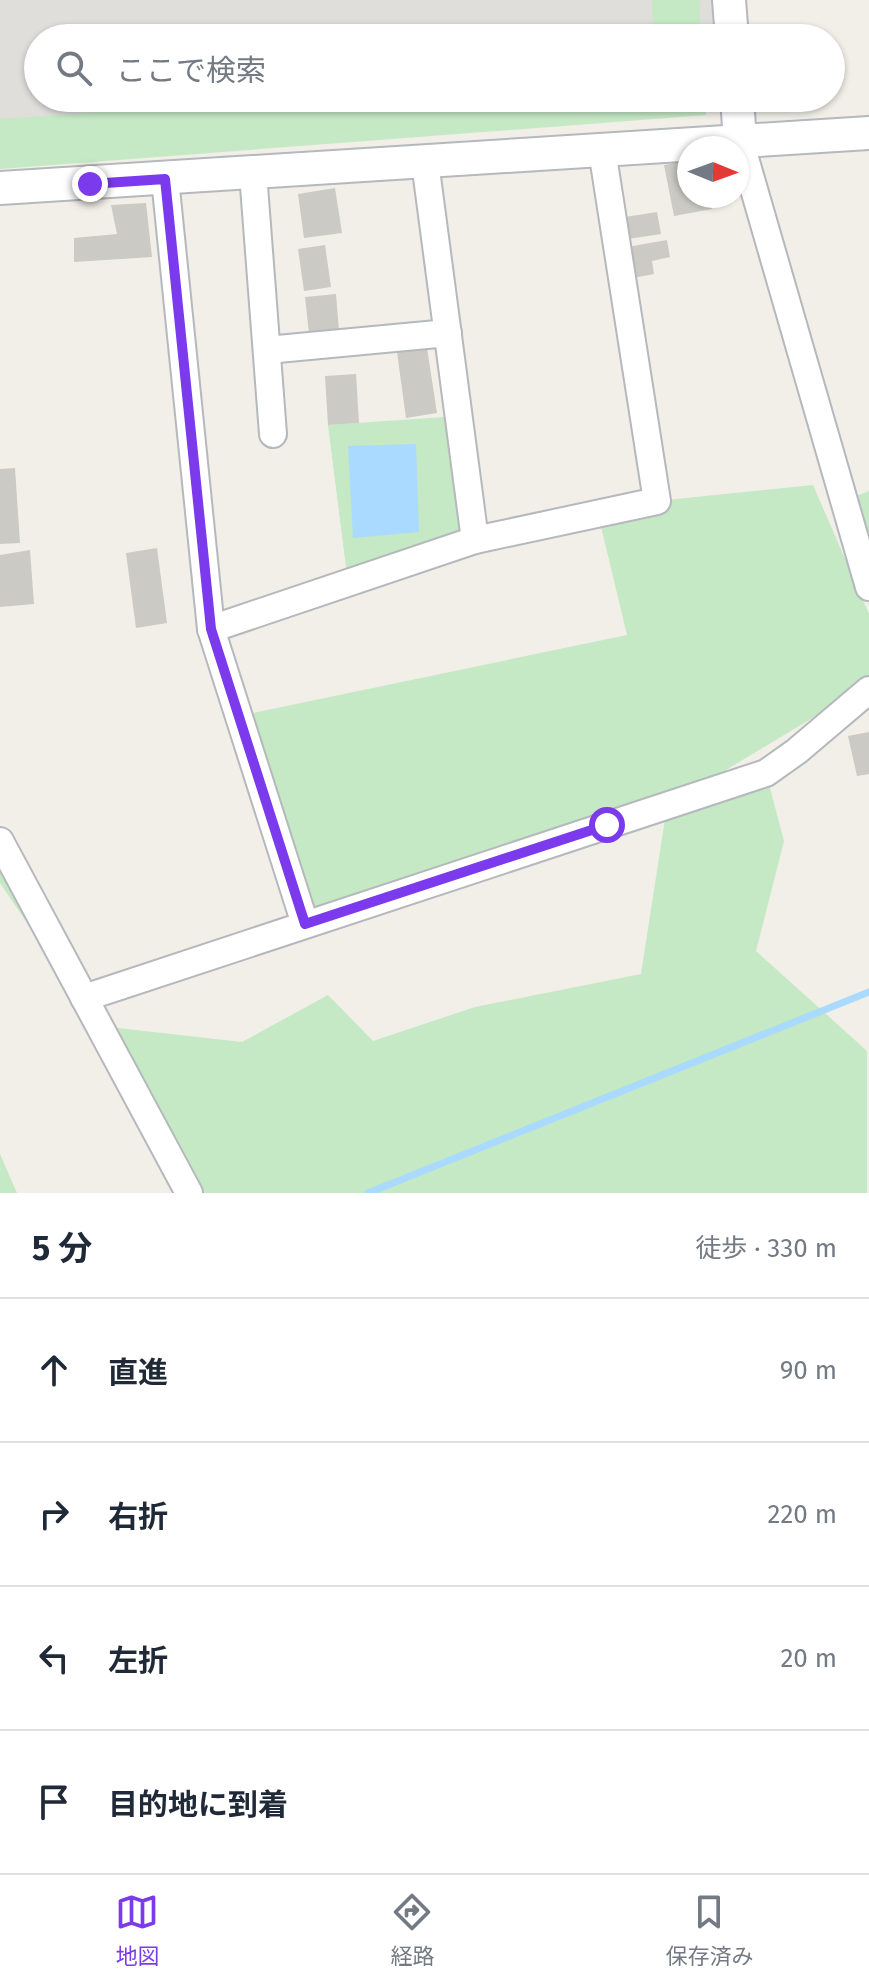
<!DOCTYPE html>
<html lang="ja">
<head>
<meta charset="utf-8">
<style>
	body { margin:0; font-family:"Fira Sans","Noto Sans JP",sans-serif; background:#f6f6f7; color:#1f2937 }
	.compass { position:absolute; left:677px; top:136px; width:72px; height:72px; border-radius:50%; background:#fff; box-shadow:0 2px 6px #0004; rotate:91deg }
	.stop { position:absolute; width:24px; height:24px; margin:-18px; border:6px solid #7c3aed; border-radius:50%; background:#fff }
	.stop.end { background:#7c3aed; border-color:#fff; box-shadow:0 2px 8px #0008 }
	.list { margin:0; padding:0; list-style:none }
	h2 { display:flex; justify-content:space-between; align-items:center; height:104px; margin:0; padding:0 32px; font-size:34px }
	h2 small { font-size:26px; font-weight:400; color:#747a83 }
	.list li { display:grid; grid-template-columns:52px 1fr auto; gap:24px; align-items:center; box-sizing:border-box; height:144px; padding:0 32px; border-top:2px solid #e0e1e3 }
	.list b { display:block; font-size:30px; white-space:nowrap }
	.list em { font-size:26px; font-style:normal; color:#747a83 }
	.icon { flex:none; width:44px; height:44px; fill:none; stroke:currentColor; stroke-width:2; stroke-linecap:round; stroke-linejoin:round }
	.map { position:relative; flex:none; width:869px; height:1193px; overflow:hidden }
	.search { position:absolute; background:#fff; box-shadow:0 2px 6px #0004; left:24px; right:24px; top:24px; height:88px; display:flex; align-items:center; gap:20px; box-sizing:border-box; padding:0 28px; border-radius:44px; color:#747a83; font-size:30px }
	.sheet { height:680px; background:#fff }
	nav { display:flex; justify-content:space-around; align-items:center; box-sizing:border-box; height:112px; border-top:2px solid #e0e1e3; background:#fff; font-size:22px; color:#747a83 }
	nav a { display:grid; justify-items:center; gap:4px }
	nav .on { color:#7c3aed }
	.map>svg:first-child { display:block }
</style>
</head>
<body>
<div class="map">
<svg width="869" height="1193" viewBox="0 0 869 1193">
	<rect width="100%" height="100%" fill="#f1efe8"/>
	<polygon fill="#e0deda" points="0,0 716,0 719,38 38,38 38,98 697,98 0,153"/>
	<g fill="#c5e8c5">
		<polygon points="652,0 699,0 701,38 654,38"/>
		<polygon points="303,98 705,98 706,115 0,169 0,119"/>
		<polygon points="459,416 475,540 348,583 328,425"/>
		<polygon points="813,485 869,614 869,684 671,803 766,773 784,841 756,951 867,1051 867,1193 194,1193 111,1046 0,883 0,870 26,900 100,1026 242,1042 328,995 373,1041 475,1007 641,974 667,806 305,924 239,716 627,635 598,514 657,501"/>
		<polygon points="869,491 869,545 856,496"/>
		<polygon points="0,1154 17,1193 0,1193"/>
	</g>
	<polygon fill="#aadaff" points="416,444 419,532 353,538 348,446"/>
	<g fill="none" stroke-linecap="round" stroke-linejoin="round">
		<polyline stroke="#aadaff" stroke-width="7" points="368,1193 869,992"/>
	</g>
	<g fill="#cccac5">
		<polygon points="689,160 689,196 709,196 712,209 674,216 664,165"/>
		<polygon points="335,188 342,233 304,238 298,194"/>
		<polygon points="146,203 152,257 74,262 74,238 117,234 111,205"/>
		<polygon points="657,212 661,234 628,239 625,217"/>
		<polygon points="667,240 670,257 652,261 654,274 633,278 627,247"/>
		<polygon points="325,245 331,287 304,291 298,249"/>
		<polygon points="336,294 339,331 309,334 305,297"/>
		<polygon points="427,348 437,413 406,418 397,352"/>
		<polygon points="356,374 359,423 328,425 325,376"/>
		<polygon points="15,468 20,543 0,544 0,469"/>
		<polygon points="157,548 167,623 136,628 126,553"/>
		<polygon points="30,550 34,604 0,607 0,555"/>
		<polygon points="869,732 869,774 857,776 848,736"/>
	</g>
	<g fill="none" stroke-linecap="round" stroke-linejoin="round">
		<defs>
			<g id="minor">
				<polyline points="740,141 869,587"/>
				<polyline points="253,173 273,434"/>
				<polyline points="165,179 211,629 305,924"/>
				<polyline points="267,350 448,333"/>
				<polyline points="475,540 657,501 602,150"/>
				<polyline points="211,629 475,540 425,162"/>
				<polyline points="0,841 189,1193"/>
				<polyline points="84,998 766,773 797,751 869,690"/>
			</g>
			<g id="tertiary">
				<polyline points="729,0 732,38"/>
				<polyline points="737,98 740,141"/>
				<polyline points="0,188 869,133"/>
			</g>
		</defs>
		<use href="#minor" stroke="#b5b8bc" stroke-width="30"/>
		<use href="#tertiary" stroke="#b5b8bc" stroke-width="36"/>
		<use href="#minor" stroke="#fff" stroke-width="26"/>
		<use href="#tertiary" stroke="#fff" stroke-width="32"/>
	</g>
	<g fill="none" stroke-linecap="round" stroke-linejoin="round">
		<polyline stroke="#7c3aed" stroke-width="10" points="90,184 165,179 211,629 305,924 607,825"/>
	</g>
</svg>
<svg class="compass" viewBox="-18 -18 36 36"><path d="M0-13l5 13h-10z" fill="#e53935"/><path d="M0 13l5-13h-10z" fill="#747a83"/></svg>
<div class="stop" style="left:607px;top:825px"></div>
<div class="stop end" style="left:90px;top:184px"></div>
<div class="search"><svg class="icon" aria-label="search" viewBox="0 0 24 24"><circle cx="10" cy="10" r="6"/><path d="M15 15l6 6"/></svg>ここで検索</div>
</div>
<section class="sheet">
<h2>5 分<small>徒歩 · 330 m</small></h2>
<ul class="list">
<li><svg class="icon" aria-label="ahead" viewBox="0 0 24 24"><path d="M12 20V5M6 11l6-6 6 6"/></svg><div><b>直進</b></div><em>90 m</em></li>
<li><svg class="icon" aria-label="right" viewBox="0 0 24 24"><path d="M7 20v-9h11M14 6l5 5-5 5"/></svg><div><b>右折</b></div><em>220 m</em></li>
<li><svg class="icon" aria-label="left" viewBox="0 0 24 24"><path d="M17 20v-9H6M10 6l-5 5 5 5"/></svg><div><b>左折</b></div><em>20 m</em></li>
<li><svg class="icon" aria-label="arrive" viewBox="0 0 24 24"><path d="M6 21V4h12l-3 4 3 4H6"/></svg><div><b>目的地に到着</b></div></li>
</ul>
</section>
<nav>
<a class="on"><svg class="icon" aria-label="map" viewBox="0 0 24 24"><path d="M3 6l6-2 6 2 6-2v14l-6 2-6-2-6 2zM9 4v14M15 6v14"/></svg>地図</a>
<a><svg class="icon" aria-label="directions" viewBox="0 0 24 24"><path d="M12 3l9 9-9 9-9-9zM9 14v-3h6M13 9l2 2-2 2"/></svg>経路</a>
<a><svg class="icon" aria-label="saved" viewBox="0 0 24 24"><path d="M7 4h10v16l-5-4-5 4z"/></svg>保存済み</a>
</nav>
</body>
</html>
